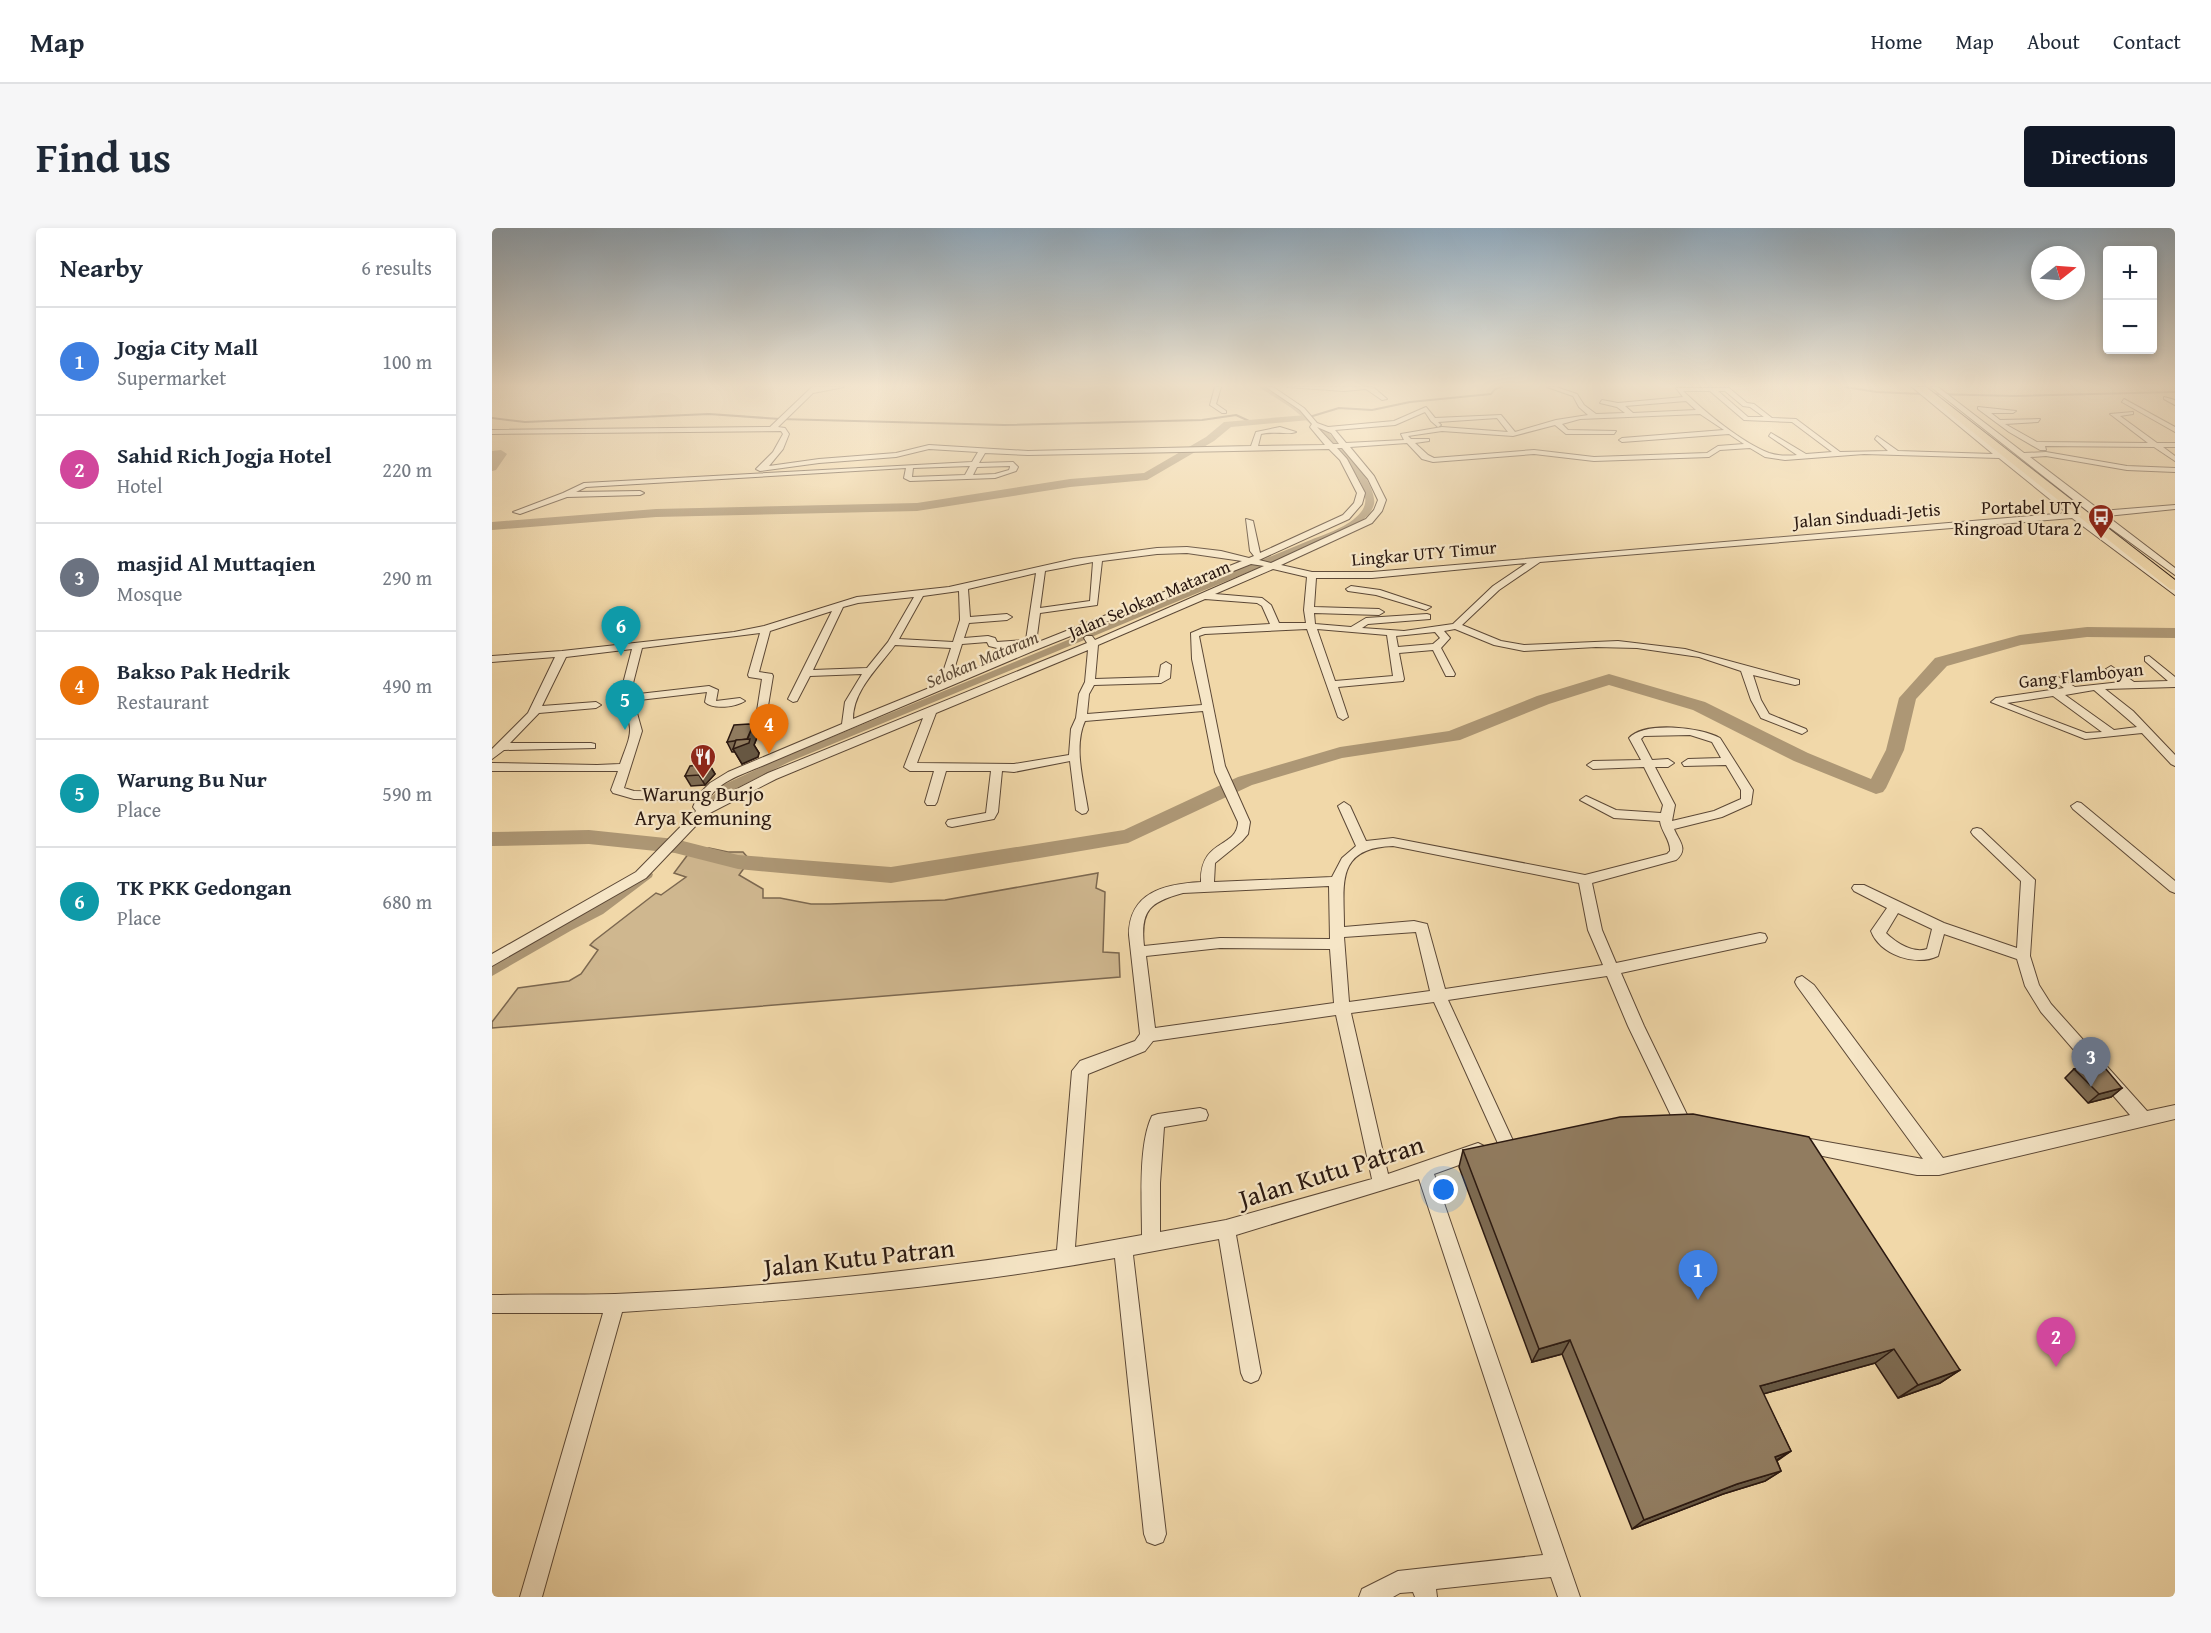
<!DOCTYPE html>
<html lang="en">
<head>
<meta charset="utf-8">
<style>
	body { margin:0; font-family:"Gentium Book Plus",serif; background:#f6f6f7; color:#1f2937 }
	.controls { position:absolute; right:18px; top:18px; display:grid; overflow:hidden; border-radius:6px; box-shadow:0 3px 9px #0003 }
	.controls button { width:54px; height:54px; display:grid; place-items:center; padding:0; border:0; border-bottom:2px solid #e0e1e3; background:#fff; color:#1f2937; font:30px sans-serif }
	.compass { position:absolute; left:1539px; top:18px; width:54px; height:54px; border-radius:50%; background:#fff; box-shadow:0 3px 9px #0003; rotate:73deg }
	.you { position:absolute; left:952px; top:962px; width:21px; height:21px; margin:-15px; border:4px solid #fff; border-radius:50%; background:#1a73e8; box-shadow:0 0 0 9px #1a73e833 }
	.badge { display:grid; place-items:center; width:39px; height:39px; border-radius:50%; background:#111827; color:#fff; font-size:20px; font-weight:700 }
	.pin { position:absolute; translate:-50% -50px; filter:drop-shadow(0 2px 3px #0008) }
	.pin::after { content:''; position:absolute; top:32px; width:21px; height:18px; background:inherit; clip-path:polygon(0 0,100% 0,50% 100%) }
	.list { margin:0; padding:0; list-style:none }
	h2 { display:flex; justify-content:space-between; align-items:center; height:78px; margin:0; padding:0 24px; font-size:26px }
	h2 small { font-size:20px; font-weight:400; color:#747a83 }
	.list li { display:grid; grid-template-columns:39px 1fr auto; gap:18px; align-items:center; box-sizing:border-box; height:108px; padding:0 24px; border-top:2px solid #e0e1e3 }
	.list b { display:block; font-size:22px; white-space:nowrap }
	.list p { margin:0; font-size:20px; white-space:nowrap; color:#747a83 }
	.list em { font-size:20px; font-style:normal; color:#747a83 }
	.map { position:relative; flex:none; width:1683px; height:1369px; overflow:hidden; border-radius:6px }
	header { display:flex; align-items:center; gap:36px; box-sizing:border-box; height:84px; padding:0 30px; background:#fff; border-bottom:2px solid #e0e1e3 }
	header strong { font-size:28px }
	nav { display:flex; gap:33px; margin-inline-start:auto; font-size:21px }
	.intro { display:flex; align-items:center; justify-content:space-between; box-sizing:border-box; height:144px; padding:0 36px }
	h1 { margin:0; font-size:42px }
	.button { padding:15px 27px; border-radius:6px; background:#111827; color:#fff; font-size:21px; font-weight:700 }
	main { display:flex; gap:36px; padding:0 36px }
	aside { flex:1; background:#fff; border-radius:6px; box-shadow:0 3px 9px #0003 }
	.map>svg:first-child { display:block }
</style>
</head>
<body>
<header>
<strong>Map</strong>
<nav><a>Home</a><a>Map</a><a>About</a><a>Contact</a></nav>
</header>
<div class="intro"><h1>Find us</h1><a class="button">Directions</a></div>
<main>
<aside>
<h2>Nearby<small>6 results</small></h2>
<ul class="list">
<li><span class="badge" style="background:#3f7fe0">1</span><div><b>Jogja City Mall</b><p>Supermarket</p></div><em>100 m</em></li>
<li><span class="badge" style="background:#d1479c">2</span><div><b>Sahid Rich Jogja Hotel</b><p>Hotel</p></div><em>220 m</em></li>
<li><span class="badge" style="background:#6b7280">3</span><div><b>masjid Al Muttaqien</b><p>Mosque</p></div><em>290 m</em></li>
<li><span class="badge" style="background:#e8710a">4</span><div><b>Bakso Pak Hedrik</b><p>Restaurant</p></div><em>490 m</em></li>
<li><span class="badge" style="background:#0f9aa8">5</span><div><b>Warung Bu Nur</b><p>Place</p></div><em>590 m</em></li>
<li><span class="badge" style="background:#0f9aa8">6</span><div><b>TK PKK Gedongan</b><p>Place</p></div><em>680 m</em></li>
</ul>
</aside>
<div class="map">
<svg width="1683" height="1369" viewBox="0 0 1683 1369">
	<rect width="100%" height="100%" fill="#f1d8a9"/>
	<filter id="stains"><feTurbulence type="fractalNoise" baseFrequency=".00333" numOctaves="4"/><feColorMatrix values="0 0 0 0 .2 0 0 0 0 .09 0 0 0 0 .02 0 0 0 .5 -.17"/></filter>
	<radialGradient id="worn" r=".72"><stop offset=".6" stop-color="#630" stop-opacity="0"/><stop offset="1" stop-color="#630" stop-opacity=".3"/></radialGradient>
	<polygon fill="#cfb78f" stroke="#7c6850" stroke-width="1.5" points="217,620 236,624 251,624 258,632 247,647 271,661 271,670 288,670 319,676 338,676 453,672 606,645 604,660 613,664 611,724 627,725 628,749 0,800 0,794 26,760 77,753 89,746 106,722 98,717 102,713 164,665 169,667 194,649 182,645 197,625"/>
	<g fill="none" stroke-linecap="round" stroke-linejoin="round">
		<g stroke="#79644d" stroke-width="2">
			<polyline points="1353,159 1385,164 1430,166"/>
			<polyline points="1441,166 1523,168 1683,164"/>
			<polyline points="0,190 33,194 217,186 288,191 512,197 710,192 744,187 757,193"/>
			<polyline points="814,190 847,180 880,182 918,174 999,166 1003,161 1010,159"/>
		</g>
		<g fill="#ad9775" fill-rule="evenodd">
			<path d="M767,159C796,158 888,245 882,276C878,296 839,309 822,317L297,534L241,562L216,586H208L206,583L208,580L233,556L289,530L816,313C833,306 857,299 869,284C892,257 818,194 798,179C788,172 777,166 767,159Z"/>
			<polygon points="155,641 161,646 160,649 111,686 80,702 0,748 0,735 70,694 101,680"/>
		</g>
		<g fill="#ad9775" fill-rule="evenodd">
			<polygon points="814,187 820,190 818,192 739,199 722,213 655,252 578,259 425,283 164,289 0,302 0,294 164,281 425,275 578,251 652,245 714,209 732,194"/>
			<polygon points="9,222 15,226 4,242 0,243 0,223"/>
			<polygon points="1595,399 1683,400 1683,410 1595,409 1529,417 1455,438 1424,471 1412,522 1394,560 1391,564 1384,566 1302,533 1201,482 1117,457 1057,476 968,512 850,530 760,557 636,615 399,655 246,641 183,625 97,616 0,618 0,604 97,602 183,611 246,627 399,639 632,602 746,549 848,519 957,503 1045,468 1117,446 1213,474 1316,525 1379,551 1394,522 1407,470 1443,430 1528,407"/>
		</g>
		<defs>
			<g id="minor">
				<path d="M320,159H352L321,165L286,199L293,200L297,206L291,221L277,238L327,231L404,225L437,217L536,223L759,218L764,204L788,199L804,204C796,207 781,203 769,206L766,218L833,217L818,199L820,196L808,182L774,159H781L812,180L825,195L836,199L902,193L934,179L943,190L1009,187L1023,204L1064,192L1096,187L1087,179L1081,168L1055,159H1064L1085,166L1092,177L1104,186L1133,185L1125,179L1108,175L1110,172L1126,175L1191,169L1184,160H1237L1255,175L1262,176L1280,190L1304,191L1348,224L1396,223L1383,211L1385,208L1406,223L1501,226L1420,159H1427L1616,310L1683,360V367L1580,290L1048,334L1007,362L970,397L1009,413L1032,417L1126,413L1193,421L1307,452V456L1303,457L1261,447L1269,472L1277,486L1314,501L1315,503L1310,506L1269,490L1259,472L1249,443L1207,429L1145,420L1104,419L1032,423L1002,417L963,401L952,403L958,410L949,420L963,446L962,448H954L941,422L907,425L912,451L911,453L846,459L856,489L851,492L846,489L815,401L713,406L707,408L733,538L758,594L756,606L750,613L723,635L722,654L840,649L850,630L864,618L846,578L852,574L858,578L874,613L901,610L1093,647L1175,626L1178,623C1179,613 1169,603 1168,593L1122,590L1088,572L1094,568L1124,582L1169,585L1171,577L1152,539L1101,541L1095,537L1101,533L1149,532L1137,510C1152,493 1209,499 1228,510L1261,562L1259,576L1230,589L1182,601C1187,613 1197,621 1184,632L1100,655L1110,702L1124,735L1268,705L1273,706L1275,710L1273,714L1268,715L1129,745L1152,798L1199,895L1197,900L1191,902L1185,900L1136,798L1115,748L956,772L1023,917L1021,922L1015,925L1009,922L942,774L859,785L896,946L986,915L992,918L994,923L992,928L942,946L1088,1369H1066L1059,1349L944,1361L945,1369H923L921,1364L908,1365L901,1369H867L870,1361L906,1343L1051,1327L927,951L744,1007L769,1145L766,1152L759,1155L752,1152L749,1145L727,1011L641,1027L674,1306L671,1314L663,1317L655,1314L652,1306L623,1030C460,1060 295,1073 130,1084L50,1369H28L111,1085H0V1067C41,1066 82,1067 123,1066C271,1060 419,1044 565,1022L580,843L588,833L643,813L648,806L637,707C637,664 673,656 709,654C708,610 745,621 746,594L723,544L711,483L593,493C581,519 592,555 596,582L594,585L590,586L584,582L578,533L522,544L510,543L506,584L502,591L460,599L456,598L454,595L456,592L494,585L499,543H454L445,574L443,577H435L433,574L442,543H418L412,539L431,490L284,551L214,587L154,650L0,738V726L144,644L204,583L201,579L204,572L142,571L121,565L119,562L126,543H0V535L105,537L128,536C139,505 144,502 127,471L140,421L74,429L50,478L104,474L109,477L104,480L47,485L18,515H99L103,516V520L12,522L0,531V521L36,485L63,429L0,434V428L70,423L242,404L272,398L365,369L457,359L582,331L665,320L695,319L729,323L757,330L762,328L758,323L754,291L761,293L768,325L851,287L862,275L865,265L848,232L837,221L536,227L493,225L487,235L521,234L526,239L524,243L503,250L418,253L412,250L414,240L94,259L84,264L148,263L152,265L148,267L75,269L28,286L21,284L71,265L92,255L480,234L486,224L437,221L404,229L327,235L268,243L264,241L281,224L291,206L289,203L0,206V202L278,199ZM1191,163H1218L1252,192L1300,194L1340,224L1314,226L1279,205L1277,208L1305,227C1296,228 1286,228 1277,225C1249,214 1213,184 1191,163ZM1226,163H1233L1251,178L1258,179L1272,189H1256ZM1194,173L1204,182L1141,185L1133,178ZM933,184L939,193L946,199L949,197L946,194L1005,190L1016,204L950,199L909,206L912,212L854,215L843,202L903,197ZM1208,186L1232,202L1130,210L1127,212L1130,214L1237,206L1252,216L1226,218L1215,225L1102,229L1042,222L942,230L936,227L923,215L937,213V211H919L916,208L950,203L1021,208L1063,197L1074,206H1122L1124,203L1076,202L1070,196L1088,191ZM825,199L839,205L847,216H841ZM915,215L930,231L941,234L1042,226L1102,233L1217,229L1228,222L1258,220L1273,229L1293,232L1372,226L1507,230L1575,285L880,344H820L789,337L880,295L890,283L894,272L882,248L858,219ZM845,220H850L876,251L886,272L882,282L874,291L779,335L767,332L857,291L870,276L873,265L855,231ZM478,238L473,247L420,249L421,240ZM485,239L518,238V239L517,242L503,246L481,247ZM695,325L750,333L544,415L548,385L605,377L610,333L665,326ZM601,334L598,373L548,380L553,343ZM1035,335L1001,358L961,396L912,403L870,400L876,396L938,391V387L935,386L874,390L859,399L823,396L822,385L887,387L892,384L887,381L822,379L824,350H880ZM759,336L772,338L603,412L600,408H594L592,410L595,415L276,545L214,577C221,555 251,546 270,538L541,423ZM781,341L815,349L812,382L814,395H787L779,377L770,370L723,366ZM544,345L534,412L505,414L503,410L496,408L472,410L477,395L515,392L520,389L515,386L478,389L476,361ZM467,363L468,392L461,414L407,411L431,368ZM422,369L396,414L375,440L321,442L351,379L366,375ZM713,371L765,375L770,378L778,396L711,400L699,405L700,431L710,477L595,486L597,466L602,457L669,455L678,450L679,437L674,434L669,437L667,449L603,451L606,417ZM340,383L296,471L301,474L305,473L318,448L370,446L353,474L350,496L236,544L218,555L209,564L142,563L132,560L150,503L145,485L139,473L215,464L213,474C221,482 244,479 253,473L248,470L224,473L226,462L217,458L138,467L150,420L268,405L256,447L257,449L270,451L262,502L267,505L272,502L281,448L280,446L267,444L278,403ZM825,401L895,407L901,448L843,453ZM943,404L948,410L941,416L906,419L904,408ZM495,414L497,418L505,420L533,418L459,451L470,416ZM403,417L459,420L447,456L361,491C361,462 387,439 403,417ZM596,422L593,454L587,466L584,490L579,501L577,527L522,536L425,535L444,485ZM1198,507L1220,514L1229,530L1196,531L1190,535L1192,538L1234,537L1249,562V571L1222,583L1180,593L1183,577L1163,539H1176L1182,535L1176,531L1160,532L1149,511L1152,508ZM901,618L1087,655L1096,702L1111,737L953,761L935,696L922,693L852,699C852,656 843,620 901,618ZM837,658L838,711L728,710L652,718C648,682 658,674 691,665ZM924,704L938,763L857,774L852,709ZM728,720L838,721L842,775L663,800L654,728ZM844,787L880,951L734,992L668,1004V955L672,899L714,892L716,887L714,882L708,880L666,886L660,888C646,917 650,974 650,1007L583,1019L596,846L653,823L661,813Z"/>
				<polygon points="723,159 729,159 724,176 734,183 734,185 730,185 718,177"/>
				<polygon points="795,159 881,159 895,171 890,172 874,161 852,163"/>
				<polygon points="1439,159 1446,159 1532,225 1554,224 1635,238 1683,240 1683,244 1635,242 1554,228 1538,229 1609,283 1683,277 1683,281 1615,288 1683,340 1683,347 1602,288"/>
				<polygon points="1672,169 1683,172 1683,177 1672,171"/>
				<polygon points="1632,171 1683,199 1683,204 1630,174"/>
				<polygon points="1486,179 1524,183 1521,185 1499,185 1508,192 1548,191 1546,194 1513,196 1545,214 1656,215 1618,186 1641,184 1641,186 1628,188 1665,215 1683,215 1683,219 1671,219 1683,228 1683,233 1662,219 1553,218 1554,222 1548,222 1517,204 1486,181"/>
				<polygon points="859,358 888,362 939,379 934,382 884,367 856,363 854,361"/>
				<path d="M1657,428L1683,449V459L1613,461L1641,483L1683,527V538L1679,536L1650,505L1593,511L1499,474L1504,470L1572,460L1558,450L1563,447L1583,459L1629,454L1614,441L1619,438L1642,454L1676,453L1653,433V429ZM1602,462L1645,499L1622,502L1573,467ZM1561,468L1610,504L1594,505L1515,475Z"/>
				<polygon points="1585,574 1589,575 1683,653 1683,665 1678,663 1581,581 1579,578"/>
				<path d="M1485,600L1489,601L1543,652L1538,728L1547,757L1559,776L1655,883L1683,877V891L1447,947H1425L1301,922L1299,917L1301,912L1307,909L1431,931L1305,758L1303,754L1305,750L1310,748L1322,757L1451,930L1638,887L1549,784L1533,758L1525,731L1452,706L1446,728C1424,739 1388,727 1379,703L1395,680L1362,663L1360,660L1362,657H1372L1452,695L1525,720L1529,653L1481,607L1479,604L1481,601ZM1406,685L1440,701L1435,721C1421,726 1403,714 1394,705Z"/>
			</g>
			<polygon id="highway" points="1424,159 1434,159 1683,352 1683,362 1678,361"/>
		</defs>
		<use href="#minor" stroke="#5c4836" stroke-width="2"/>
		<use href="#highway" stroke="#2a1810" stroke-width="2"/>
		<use href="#minor" fill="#f6e6c7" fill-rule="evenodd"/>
		<use href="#highway" fill="#f1d8a9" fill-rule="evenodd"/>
	</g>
	<g fill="#7d6b53" stroke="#2a1810" stroke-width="1.5">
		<polygon points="261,497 266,507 262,517 267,525 266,529 250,536 243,524 240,524 235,514"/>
		<polygon points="217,536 223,546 213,557 199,558 193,548"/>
		<polygon points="1582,841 1630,860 1619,869 1596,875 1573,850"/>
		<polygon points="971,922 1468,1142 1448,1155 1406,1170 1383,1135 1271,1166 1299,1223 1285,1233 1289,1243 1273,1253 1231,1266 1140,1301 1070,1126 1040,1134 967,939"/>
	</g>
	<g fill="#665743" stroke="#2a1810" stroke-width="1.5">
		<polygon points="261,497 266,507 262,517 267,525 266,529 250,536 241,521 255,512"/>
		<polygon points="217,536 223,546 213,557 207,547"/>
		<polygon points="1630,860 1619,869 1596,875 1607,866"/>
		<polygon points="1078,1112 1070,1126 1040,1134 1047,1121"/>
		<polygon points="1402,1121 1383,1135 1253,1171 1268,1158"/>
		<polygon points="1468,1142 1448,1155 1406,1170 1426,1157"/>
		<polygon points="1299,1223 1283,1233 1283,1229"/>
		<polygon points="1289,1243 1273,1253 1231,1266 1140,1301 1152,1292 1245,1256"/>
	</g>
	<g fill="#917c60" stroke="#2a1810" stroke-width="1.5">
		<polygon points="257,496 261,497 255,511 235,514 242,497"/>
		<polygon points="258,511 257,515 241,521 244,512"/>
		<polygon points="217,536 207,547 193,548 198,538"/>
		<polygon points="1608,834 1630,860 1607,866 1582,841"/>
		<polygon points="1201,886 1317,909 1468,1142 1426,1157 1402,1121 1268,1158 1299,1223 1283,1229 1289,1243 1245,1256 1152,1292 1078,1112 1047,1121 971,922 1128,889"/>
	</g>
	<linearGradient id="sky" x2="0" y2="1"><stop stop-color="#90a8ba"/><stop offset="0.45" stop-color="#f9edd8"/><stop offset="1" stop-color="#f9edd8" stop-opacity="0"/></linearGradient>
	<rect width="1683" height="350" fill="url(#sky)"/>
	<defs>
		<symbol id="bus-pin" viewBox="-11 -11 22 30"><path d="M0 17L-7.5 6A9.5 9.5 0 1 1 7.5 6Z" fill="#8f2418" stroke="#f6e6c7"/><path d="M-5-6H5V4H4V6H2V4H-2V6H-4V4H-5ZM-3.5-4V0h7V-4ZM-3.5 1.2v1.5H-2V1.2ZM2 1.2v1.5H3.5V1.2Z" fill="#fff"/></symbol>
		<symbol id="restaurant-pin" viewBox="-11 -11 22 30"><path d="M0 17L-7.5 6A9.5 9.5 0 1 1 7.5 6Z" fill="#8f2418" stroke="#f6e6c7"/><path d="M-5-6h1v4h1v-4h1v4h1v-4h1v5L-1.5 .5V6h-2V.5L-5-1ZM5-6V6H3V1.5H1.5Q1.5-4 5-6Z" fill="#fff"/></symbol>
	</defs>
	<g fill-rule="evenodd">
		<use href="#bus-pin" x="1594" y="274" width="30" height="40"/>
		<use href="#restaurant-pin" x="196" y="514" width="30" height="40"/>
	</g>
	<g text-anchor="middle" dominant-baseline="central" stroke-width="4.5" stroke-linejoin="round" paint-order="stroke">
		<g font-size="18" fill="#2a1810" stroke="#f6e6c7" text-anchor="end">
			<text x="1590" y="279">Portabel UTY<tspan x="1590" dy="21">Ringroad Utara 2</tspan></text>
		</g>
		<g font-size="18" fill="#2a1810" stroke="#f6e6c7">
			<text transform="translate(1375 287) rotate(-5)">Jalan Sinduadi-Jetis</text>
			<text transform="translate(932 325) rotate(-5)">Lingkar UTY Timur</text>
			<text transform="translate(657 371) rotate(-23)">Jalan Selokan Mataram</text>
			<text transform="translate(1589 447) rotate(-6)">Gang Flamboyan</text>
		</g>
		<g font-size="18" font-style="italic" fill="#5e4b38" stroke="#f6e6c7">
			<text transform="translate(490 431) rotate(-23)">Selokan Mataram</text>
		</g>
		<g font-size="21" fill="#2a1810" stroke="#f6e6c7">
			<text x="211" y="565">Warung Burjo<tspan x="211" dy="24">Arya Kemuning</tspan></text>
		</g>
		<g font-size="26" fill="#2a1810" stroke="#f6e6c7">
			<text transform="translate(839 943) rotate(-17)">Jalan Kutu Patran</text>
			<text transform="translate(367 1029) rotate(-6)">Jalan Kutu Patran</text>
		</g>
	</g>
	<rect width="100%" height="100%" filter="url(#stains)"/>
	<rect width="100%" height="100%" fill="url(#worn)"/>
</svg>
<div class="controls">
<button>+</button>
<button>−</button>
</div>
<svg class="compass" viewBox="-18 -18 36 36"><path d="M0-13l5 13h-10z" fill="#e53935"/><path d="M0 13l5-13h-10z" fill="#747a83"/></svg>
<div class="you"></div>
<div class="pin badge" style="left:1206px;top:1072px;background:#3f7fe0">1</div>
<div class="pin badge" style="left:1564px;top:1139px;background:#d1479c">2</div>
<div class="pin badge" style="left:1599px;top:859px;background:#6b7280">3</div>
<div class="pin badge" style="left:277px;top:526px;background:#e8710a">4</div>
<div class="pin badge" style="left:133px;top:502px;background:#0f9aa8">5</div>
<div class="pin badge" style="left:129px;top:428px;background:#0f9aa8">6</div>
</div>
</main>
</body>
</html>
